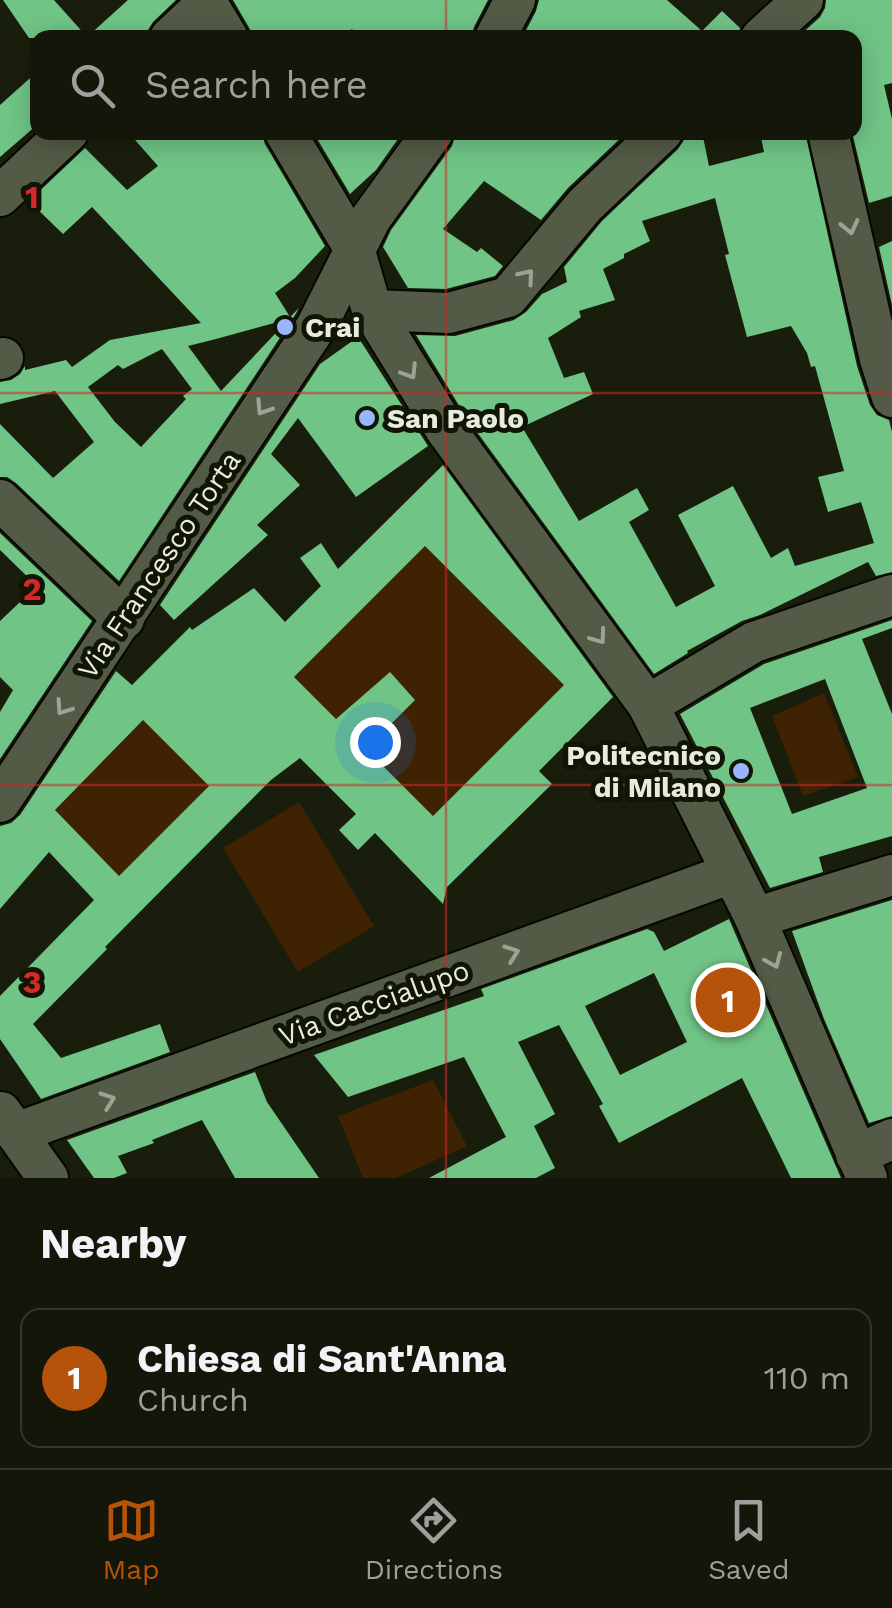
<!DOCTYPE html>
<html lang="en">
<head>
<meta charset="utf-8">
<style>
	body { margin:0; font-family:"Work Sans",sans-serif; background:#202317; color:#f1f3f6 }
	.you { position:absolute; left:375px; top:742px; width:35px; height:35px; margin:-25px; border:8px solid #fff; border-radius:50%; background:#1a73e8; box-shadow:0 0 0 15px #1a73e833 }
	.badge { display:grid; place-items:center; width:65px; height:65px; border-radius:50%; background:#b45309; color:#fff; font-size:32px; font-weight:700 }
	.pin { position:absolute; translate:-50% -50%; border:5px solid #fff; box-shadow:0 2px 10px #0006 }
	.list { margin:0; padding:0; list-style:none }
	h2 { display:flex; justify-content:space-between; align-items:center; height:130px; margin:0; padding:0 40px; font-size:42px }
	h2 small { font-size:32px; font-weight:400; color:#9d9f9c }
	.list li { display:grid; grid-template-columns:65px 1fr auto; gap:30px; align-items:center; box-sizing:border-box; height:140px; margin:0 20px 20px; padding:0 20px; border:2px solid #32352a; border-radius:20px }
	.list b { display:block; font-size:38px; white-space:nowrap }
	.list p { margin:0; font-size:32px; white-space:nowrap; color:#9d9f9c }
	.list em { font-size:32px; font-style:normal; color:#9d9f9c }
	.icon { flex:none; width:55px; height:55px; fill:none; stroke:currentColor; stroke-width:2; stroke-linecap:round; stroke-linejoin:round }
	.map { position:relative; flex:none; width:892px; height:1178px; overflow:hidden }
	.search { position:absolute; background:#131609; box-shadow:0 5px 25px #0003; left:30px; right:30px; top:30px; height:110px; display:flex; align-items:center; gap:25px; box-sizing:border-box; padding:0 35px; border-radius:20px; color:#9d9f9c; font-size:38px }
	.sheet { height:290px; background:#131609 }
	nav { display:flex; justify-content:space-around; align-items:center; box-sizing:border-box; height:140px; border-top:2px solid #32352a; background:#131609; font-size:28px; color:#9d9f9c }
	nav a { display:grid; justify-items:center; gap:5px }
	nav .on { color:#b45309 }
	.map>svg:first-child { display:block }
</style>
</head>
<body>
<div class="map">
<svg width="892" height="1178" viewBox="0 0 892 1178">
	<rect width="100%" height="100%" fill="#191e0c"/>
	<g fill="#3f2201">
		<polygon points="425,546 564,685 433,816 294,677"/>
		<polygon points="824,693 858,777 803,796 772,716"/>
		<polygon points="143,720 209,786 119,876 55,810"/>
		<polygon points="299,802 374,926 298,972 223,848"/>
		<polygon points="433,1080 467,1146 396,1178 363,1178 338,1116"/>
	</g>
	<g fill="#70c486" fill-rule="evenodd">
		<polygon points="3,0 54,0 87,37 128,0 176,0 153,22 148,30 147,38 29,38"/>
		<polygon points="233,0 488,0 474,27 471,38 358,38 352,29 340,38 255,38"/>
		<polygon points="539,0 667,0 702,31 722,11 740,28 738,38 522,38 536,11"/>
		<polygon points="826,0 892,0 892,83 884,85 892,119 892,196 869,203 852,132 854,132 854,38 797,38 820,17 825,8"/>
		<polygon points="38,71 38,124 0,157 0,105"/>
		<path d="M128,132H261L265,144L325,246L295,278L275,293L290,317L299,308L295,315L119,581L16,483L7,477H0V424L53,478L94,442L55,391L0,404V382L11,380L20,374L25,366V370L66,360L72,367L110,340L201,323L92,207L63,234L29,201L85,148L127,190L158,166ZM289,319L221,391L188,346L216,339ZM162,349L192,389L183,396L186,399L141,447L115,422L88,387L118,365L123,369Z"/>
		<polygon points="313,132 403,132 376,170 350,194"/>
		<polygon points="456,132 627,132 568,188 541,220 484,181 443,229 477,252 481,248 503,266 495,276 446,289 408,288 383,247 391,230 452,146"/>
		<path d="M685,132H702L709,166L764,152L760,132H805L857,366L870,405L877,415L889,420L892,432V572L876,576L868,562L760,615L742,621L687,651L688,653L654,674L466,417L416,335L455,336L514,320L526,312L542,294L567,282L564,267L602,221L678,149L684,140ZM715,198L729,254L725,255L747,337L791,326L807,353L811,367L815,366L844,471L818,477L828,512L861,502L874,543L795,566L788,548L771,558L733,486L678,515L715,586L676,607L629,522L649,510L637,488L579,521L522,427L593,394L584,372L564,378L548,338L581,317L579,311L615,300L603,269L624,258V254L650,241L642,221Z"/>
		<polygon points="892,241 892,305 879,247"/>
		<polygon points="358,337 428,446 356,497 298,418 271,454 300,485 257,525 268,535 174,620 160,605 320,364"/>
		<path d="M443,465L613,697L539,771L552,784L447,887L443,904L375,833L358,850L339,830L356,814L300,758L271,780L105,947L107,949L33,1024L61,1058L160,1024L170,1052L41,1099L0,1039V996L94,900L49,852L0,909V826L11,823L20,815L116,671L132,685L190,627L192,630L254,588L285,622L321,586L300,558L321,543L338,569ZM425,546L564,685L433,816L366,749L415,700L390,672L336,719L294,677ZM143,720L209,786L119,876L55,810Z"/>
		<polygon points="0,533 92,621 0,759 0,712 13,690 0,677 0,621 37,586 0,550"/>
		<path d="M892,620V628L862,639L892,714V836L819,857L823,872L770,888L680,714L764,664ZM825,679L867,788L792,814L750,708Z"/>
		<polygon points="892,900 892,1116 869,1123 824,1019 792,931"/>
		<path d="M729,919L841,1178H791L742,1078L619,1143L599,1106L603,1104L559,1025L518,1042L555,1114L534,1126L555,1168L536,1178H429L506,1137L464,1057L348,1097L314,1055L484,996L481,989L647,929L654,932L664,951ZM654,973L687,1042L620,1075L585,1006Z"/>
		<polygon points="255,1072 267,1102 319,1178 235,1178 202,1120 152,1140 154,1143 118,1156 127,1173 114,1178 94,1178 67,1140"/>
	</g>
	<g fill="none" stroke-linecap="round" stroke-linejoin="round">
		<defs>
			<g id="minor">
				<polyline points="205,0 228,38"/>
				<polyline points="170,38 207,3"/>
				<polyline points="495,38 515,0"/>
				<polyline points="761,38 803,0"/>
				<polyline points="285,132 354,248 372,310 446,430 648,705 755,918 867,1178"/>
				<polyline points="828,132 880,359 892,397"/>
				<polyline points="0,196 68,132"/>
				<polyline points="372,310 449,313 508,297 585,205 662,132"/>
				<polyline points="0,359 3,358"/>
				<polyline points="0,500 124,619"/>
				<polyline points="648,705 754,642 892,595"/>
				<polyline points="0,802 316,327 371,218 433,132"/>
				<polyline points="755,918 892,875"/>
				<polyline points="1,1112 48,1178"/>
				<polyline points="16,1133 732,873"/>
				<polyline points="856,1155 892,1139"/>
			</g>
		</defs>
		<use href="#minor" stroke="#050800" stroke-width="44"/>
		<use href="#minor" stroke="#535a45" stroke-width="40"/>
	</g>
	<defs><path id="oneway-chevron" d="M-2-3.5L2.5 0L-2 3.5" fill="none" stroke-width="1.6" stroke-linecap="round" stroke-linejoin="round" transform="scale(2.5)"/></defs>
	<g stroke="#9da392">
		<use href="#oneway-chevron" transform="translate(850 227) rotate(77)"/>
		<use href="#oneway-chevron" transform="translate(527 276) rotate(-50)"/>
		<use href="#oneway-chevron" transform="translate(410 372) rotate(58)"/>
		<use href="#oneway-chevron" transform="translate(263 408) rotate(123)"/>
		<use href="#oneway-chevron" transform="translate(599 637) rotate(54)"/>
		<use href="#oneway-chevron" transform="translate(63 708) rotate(124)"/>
		<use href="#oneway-chevron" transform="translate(512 953) rotate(-20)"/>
		<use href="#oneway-chevron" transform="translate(774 961) rotate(67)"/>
		<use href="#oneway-chevron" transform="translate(108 1100) rotate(-20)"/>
	</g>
	<path fill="none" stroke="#d62828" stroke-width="2.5" stroke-opacity="0.55" d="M446,0V38M446,132V1178M0,393H892M0,785H892"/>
	<g fill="#98b5fd" stroke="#101504" stroke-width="4">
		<circle cx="285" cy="327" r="10"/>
		<circle cx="367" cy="418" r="10"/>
		<circle cx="741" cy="771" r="10"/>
	</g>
	<g text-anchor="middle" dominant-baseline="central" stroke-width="10" stroke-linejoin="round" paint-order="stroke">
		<g font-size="28" font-weight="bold" fill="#e7ecdf" stroke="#101504" text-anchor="start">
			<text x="305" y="327">Crai</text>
			<text x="387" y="418">San Paolo</text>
			<text x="721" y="755" text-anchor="end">Politecnico<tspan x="721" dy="32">di Milano</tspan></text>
		</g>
		<g font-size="28" fill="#e7ecdf" stroke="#101504">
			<text transform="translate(159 565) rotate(-56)">Via Francesco Torta</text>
			<text transform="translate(374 1003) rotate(-20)">Via Caccialupo</text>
		</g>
	</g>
	<g font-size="32" text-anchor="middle" font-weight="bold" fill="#d62828" stroke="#101504" stroke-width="10" stroke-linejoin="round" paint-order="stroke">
		<text x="32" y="208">1</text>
		<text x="32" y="600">2</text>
		<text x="32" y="993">3</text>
	</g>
</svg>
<div class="you"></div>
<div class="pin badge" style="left:728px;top:1000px">1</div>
<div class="search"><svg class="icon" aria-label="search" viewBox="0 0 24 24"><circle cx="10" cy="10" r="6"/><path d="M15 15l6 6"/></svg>Search here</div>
</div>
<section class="sheet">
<h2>Nearby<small></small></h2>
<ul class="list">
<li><span class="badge">1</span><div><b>Chiesa di Sant'Anna</b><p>Church</p></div><em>110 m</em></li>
</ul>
</section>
<nav>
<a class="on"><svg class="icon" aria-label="map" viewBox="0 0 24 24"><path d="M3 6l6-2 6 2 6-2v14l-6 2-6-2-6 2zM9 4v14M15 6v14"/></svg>Map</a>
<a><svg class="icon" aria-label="directions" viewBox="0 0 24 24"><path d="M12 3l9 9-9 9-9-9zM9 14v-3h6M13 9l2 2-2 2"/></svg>Directions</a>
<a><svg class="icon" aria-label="saved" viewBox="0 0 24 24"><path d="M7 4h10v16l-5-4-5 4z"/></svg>Saved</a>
</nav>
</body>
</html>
